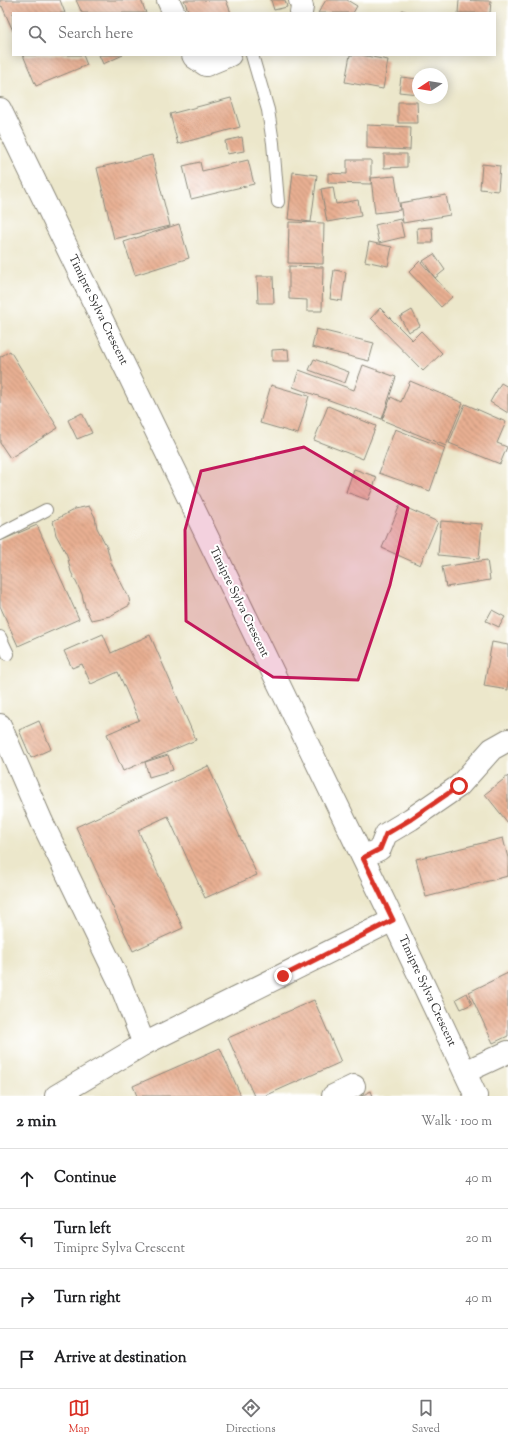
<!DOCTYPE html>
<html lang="en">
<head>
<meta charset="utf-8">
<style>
	body { margin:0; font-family:"Sorts Mill Goudy",serif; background:#f2f2f2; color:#202124 }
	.compass { position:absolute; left:412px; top:68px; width:36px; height:36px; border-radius:50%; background:#fff; box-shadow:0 2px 10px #0003; rotate:258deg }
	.stop { position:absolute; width:12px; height:12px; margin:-9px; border:3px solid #d93025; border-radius:50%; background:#fff }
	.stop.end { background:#d93025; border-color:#fff; box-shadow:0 1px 4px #0008 }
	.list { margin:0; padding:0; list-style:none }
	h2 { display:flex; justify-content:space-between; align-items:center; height:52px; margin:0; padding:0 16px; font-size:17px }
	h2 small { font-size:13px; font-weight:400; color:#757577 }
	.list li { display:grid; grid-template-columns:26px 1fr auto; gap:12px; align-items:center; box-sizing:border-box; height:60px; padding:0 16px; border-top:1px solid #e0e0e0 }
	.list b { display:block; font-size:15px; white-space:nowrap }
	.list p { margin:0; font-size:13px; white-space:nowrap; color:#757577 }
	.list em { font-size:13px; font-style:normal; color:#757577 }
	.icon { flex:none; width:22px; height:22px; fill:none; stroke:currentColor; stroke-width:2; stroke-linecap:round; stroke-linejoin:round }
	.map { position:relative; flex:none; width:508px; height:1096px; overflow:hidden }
	.search { position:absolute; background:#fff; box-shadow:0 2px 10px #0003; left:12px; right:12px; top:12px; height:44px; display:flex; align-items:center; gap:10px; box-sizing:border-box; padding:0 14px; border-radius:0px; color:#757577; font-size:15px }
	.sheet { height:292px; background:#fff }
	nav { display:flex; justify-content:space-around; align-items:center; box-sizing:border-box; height:56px; border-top:1px solid #e0e0e0; background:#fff; font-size:11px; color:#757577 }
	nav a { display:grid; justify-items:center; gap:2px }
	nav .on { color:#d93025 }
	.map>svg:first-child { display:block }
</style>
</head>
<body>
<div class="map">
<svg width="508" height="1096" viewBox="0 0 508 1096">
	<defs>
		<pattern id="building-back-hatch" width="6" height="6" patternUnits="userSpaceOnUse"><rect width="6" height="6" fill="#e8af92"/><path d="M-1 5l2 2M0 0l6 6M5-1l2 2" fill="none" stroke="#bc8f77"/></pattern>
	</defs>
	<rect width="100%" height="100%" fill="#fff"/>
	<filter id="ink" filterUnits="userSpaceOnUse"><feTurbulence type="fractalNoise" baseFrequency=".025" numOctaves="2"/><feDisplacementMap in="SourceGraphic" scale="8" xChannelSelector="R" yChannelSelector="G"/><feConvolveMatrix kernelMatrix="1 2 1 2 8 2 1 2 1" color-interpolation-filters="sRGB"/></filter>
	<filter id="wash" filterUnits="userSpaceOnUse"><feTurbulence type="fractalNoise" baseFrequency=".012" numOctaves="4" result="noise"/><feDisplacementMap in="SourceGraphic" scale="16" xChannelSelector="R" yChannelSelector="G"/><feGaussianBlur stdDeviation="0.9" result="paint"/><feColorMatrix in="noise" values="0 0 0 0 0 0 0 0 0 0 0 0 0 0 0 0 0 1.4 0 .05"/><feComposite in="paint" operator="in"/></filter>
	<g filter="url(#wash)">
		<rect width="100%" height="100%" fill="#ece7cb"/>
		<g id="blocks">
			<g fill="url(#building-back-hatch)">
				<polygon points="0,0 60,0 65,13 13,13 13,31 2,6 0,7"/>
				<polygon points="76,0 141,0 146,13 82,13"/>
				<polygon points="184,0 226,0 231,13 189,13"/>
				<polygon points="271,0 285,0 287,7 274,10"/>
				<polygon points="326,0 347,0 357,6 353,13 318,13"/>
				<polygon points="459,0 491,1 490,13 458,13"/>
				<polygon points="402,10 411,13 401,13"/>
				<polygon points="23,55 83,55 87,65 36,86"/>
				<polygon points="99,55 123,55 103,64"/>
				<polygon points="350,55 361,55 388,60 383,89 345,82"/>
				<polygon points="401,77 418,79 418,94 399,92"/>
				<polygon points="231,98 240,127 178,144 170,114"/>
				<polygon points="398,102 417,102 418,123 398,123"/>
				<polygon points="367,125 411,127 410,150 367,148"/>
				<polygon points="242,137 244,151 227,154 225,141"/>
				<polygon points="384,154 407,154 407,167 384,168"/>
				<polygon points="152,155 170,226 114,239 97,168"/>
				<polygon points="248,160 254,184 191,199 183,166 200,162 202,171"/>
				<polygon points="347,160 371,160 371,184 328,183 328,173 347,174"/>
				<polygon points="482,164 500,166 498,191 480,189"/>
				<polygon points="293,172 317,175 311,222 288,219"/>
				<polygon points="395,176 400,210 375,213 371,178"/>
				<polygon points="333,187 336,204 358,200 361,216 327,222 321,189"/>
				<polygon points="446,195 450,215 403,223 400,203"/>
				<polygon points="400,219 404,237 379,243 375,225"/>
				<polygon points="289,222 324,223 323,264 288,263"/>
				<polygon points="179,224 189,258 135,275 124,242"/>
				<polygon points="432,227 433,243 418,243 417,228"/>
				<polygon points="369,242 392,247 388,266 365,261"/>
				<polygon points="434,254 445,270 435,278 423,261"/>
				<polygon points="420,261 452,297 441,307 409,272"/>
				<polygon points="289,266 323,267 322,311 307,311 307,300 289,299"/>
				<polygon points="334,270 346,272 342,301 330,299"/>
				<polygon points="257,276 273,276 274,303 258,303"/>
				<polygon points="380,308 412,340 421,331 442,353 423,371 371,318"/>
				<polygon points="412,310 420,326 408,332 400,317"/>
				<polygon points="316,329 374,343 369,361 312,347"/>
				<polygon points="288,349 289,361 272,361 272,350"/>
				<polygon points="10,351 58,428 10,458 0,443 0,357"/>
				<polygon points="314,359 349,372 345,383 309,370"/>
				<polygon points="363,365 396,377 382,419 293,387 299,370 354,390"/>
				<polygon points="410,381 463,403 446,446 382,420 391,397 401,402"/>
				<polygon points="501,383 508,387 508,413 490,402"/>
				<polygon points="271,385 309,396 298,434 260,423"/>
				<polygon points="465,404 506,422 497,443 507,447 500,464 449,443"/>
				<polygon points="328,406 376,426 363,459 314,440"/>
				<polygon points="82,413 92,433 77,439 68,420"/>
				<polygon points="395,429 445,448 430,491 379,473"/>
				<polygon points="354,469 377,477 368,500 346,492"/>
				<polygon points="400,505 438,522 420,565 382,548"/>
				<polygon points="89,506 95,517 97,528 107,547 111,563 129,598 130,605 110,616 91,620 85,607 82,594 71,572 67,555 56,535 53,521 75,509"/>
				<polygon points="441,521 482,524 479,559 438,555"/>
				<polygon points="37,525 79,619 18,646 0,606 0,541"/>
				<polygon points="487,560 490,580 446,587 442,567"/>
				<polygon points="492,610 505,617 499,627 486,621"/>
				<polygon points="103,634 111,653 150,635 196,740 123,771 107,734 139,720 118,672 91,684 82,664 72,668 64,651"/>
				<polygon points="492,642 508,645 508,690 484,686"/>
				<polygon points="39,721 51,749 31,758 19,730"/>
				<polygon points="168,755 173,770 149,777 145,762"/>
				<polygon points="208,766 257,875 205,898 168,816 138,830 183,928 133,951 76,827"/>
				<polygon points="508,776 508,823 485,794"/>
				<polygon points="503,838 508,858 508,876 426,897 416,859"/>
				<polygon points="508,973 508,1036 493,1043 469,992"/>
				<polygon points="467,993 472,1004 461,1009 456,999"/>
				<polygon points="314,1000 341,1062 265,1096 254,1096 228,1038"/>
				<polygon points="220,1048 241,1096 137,1096 133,1086"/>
				<polygon points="371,1091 373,1096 361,1096"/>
			</g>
		</g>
	</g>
	<g filter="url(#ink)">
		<use href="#blocks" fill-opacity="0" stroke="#8c897b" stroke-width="1"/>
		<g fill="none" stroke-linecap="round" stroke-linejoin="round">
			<defs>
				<g id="service">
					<polyline points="252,55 268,110 273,143 278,202"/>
					<polyline points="0,534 46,510"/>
					<polyline points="0,637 8,654"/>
				</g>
				<g id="minor">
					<polyline points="168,0 174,13"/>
					<polyline points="300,0 302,7 301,13"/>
					<polyline points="193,55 194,57 206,65 230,55"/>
					<polyline points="0,725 42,822 120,983 144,1044"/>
					<polyline points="363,857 380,849 386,834 411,819 459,786 492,749 508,740"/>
					<polyline points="465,1072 508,1052"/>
					<polyline points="56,1096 144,1044 393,920"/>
					<polyline points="333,1096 354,1086"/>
				</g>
				<polyline id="tertiary" points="0,109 393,920 476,1096"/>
			</defs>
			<use href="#service" stroke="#8c897b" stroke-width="14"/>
			<use href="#minor" stroke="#8c897b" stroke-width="24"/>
			<use href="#tertiary" stroke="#8c897b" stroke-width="24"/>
			<use href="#service" stroke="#fff" stroke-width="12"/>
			<use href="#minor" stroke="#fff" stroke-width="22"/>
			<use href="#tertiary" stroke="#fff" stroke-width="22"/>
		</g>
	</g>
	<g fill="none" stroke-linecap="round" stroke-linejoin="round" filter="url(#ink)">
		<polyline stroke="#d93025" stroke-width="5" points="283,976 393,920 363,858 380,849 386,834 411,819 459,786"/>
	</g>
	<path fill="#c2185b" fill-opacity="0.2" stroke="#c2185b" stroke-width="3" stroke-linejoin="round" d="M304,447L408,508L390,585L358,680L273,677L186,621L185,530L201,471Z"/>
	<g text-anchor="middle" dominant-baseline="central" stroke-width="4" stroke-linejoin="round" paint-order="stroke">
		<g font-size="12" fill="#2b2b2b" stroke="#fff">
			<text transform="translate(98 310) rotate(64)">Timipre Sylva Crescent</text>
			<text transform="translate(239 602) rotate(64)">Timipre Sylva Crescent</text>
			<text transform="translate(427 991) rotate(65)">Timipre Sylva Crescent</text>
		</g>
	</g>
</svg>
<svg class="compass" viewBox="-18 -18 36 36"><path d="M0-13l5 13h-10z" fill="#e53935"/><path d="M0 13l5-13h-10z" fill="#757577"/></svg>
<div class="stop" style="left:459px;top:786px"></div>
<div class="stop end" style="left:283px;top:976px"></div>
<div class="search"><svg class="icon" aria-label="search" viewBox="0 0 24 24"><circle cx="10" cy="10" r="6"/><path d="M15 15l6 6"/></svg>Search here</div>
</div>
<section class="sheet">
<h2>2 min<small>Walk · 100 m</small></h2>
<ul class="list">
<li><svg class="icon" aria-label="ahead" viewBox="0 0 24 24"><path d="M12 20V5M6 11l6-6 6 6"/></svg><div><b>Continue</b></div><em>40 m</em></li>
<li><svg class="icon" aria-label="left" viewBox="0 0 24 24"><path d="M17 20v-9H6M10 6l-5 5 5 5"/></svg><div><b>Turn left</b><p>Timipre Sylva Crescent</p></div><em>20 m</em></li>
<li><svg class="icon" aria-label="right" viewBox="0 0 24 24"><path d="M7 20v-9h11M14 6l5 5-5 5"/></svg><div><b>Turn right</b></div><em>40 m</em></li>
<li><svg class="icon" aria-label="arrive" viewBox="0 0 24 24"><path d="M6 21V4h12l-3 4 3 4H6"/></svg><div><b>Arrive at destination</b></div></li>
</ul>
</section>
<nav>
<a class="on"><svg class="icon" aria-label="map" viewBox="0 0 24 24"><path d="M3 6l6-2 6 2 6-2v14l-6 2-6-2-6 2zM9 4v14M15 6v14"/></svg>Map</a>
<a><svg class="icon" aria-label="directions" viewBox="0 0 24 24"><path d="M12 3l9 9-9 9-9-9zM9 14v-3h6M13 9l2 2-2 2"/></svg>Directions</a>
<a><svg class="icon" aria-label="saved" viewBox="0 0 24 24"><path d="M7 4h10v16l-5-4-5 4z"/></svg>Saved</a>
</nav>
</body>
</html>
